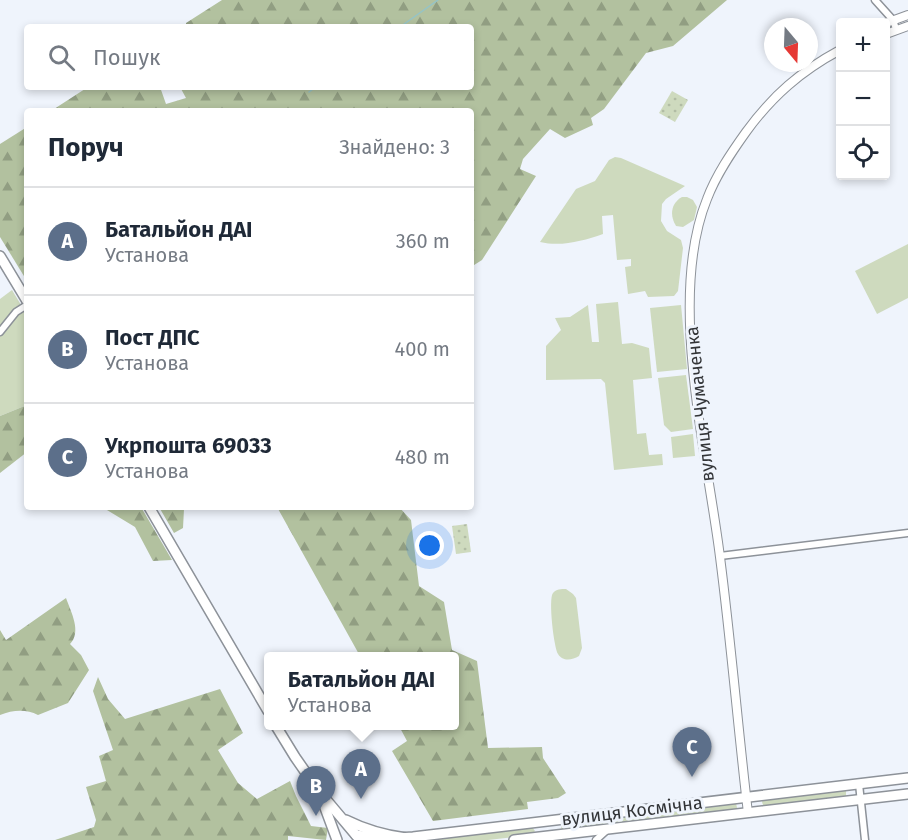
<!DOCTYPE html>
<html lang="uk">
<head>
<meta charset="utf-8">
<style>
	body { margin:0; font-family:"Fira Sans",sans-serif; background:#f6f6f7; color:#1f2937 }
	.controls { position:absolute; right:18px; top:18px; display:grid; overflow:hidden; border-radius:6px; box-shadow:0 3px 9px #0003 }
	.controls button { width:54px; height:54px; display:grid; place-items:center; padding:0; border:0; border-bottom:2px solid #e0e1e3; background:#fff; color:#1f2937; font:30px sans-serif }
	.compass { position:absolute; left:764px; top:18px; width:54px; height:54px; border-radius:50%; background:#fff; box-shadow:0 3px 9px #0003; rotate:161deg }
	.you { position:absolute; left:430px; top:546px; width:21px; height:21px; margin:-15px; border:4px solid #fff; border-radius:50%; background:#1a73e8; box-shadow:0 0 0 9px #1a73e833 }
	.badge { display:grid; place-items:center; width:39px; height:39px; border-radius:50%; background:#2b634b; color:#fff; font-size:20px; font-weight:700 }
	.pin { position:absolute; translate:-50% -50px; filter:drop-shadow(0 2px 3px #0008) }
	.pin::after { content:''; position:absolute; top:32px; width:21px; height:18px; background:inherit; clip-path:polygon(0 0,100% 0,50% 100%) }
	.popup { position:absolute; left:264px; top:652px; width:195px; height:78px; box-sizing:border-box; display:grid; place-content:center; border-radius:6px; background:#fff; filter:drop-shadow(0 2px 4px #0005); font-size:20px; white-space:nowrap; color:#747a83 }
	.popup b { font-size:22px; color:#1f2937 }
	.popup::after { content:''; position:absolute; left:50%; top:100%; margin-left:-12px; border:12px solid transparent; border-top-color:#fff }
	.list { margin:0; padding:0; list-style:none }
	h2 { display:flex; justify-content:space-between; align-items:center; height:78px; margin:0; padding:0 24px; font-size:26px }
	h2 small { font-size:20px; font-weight:400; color:#747a83 }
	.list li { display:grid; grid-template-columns:39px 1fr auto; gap:18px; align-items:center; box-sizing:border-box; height:108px; padding:0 24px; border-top:2px solid #e0e1e3 }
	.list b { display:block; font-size:22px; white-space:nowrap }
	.list p { margin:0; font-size:20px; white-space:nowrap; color:#747a83 }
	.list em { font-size:20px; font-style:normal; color:#747a83 }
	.icon { flex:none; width:33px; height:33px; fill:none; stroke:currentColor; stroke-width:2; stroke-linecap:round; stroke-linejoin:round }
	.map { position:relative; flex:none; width:908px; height:840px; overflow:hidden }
	.search { position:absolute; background:#fff; box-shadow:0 3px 9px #0003; left:24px; top:24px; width:450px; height:66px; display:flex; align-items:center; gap:15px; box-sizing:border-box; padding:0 21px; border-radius:6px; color:#747a83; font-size:22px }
	.panel { position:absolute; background:#fff; box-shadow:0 3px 9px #0003; left:24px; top:108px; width:450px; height:402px; border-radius:6px }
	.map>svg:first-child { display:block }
</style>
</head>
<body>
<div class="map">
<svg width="908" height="840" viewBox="0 0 908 840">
	<defs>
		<pattern id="forest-firs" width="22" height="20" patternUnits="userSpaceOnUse" patternTransform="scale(1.5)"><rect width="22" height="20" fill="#b2c19f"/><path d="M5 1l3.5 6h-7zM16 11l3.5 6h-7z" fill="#919e82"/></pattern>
		<pattern id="park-dots" width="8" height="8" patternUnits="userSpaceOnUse" patternTransform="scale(1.5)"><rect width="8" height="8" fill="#cedabe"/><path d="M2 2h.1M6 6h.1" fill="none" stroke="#b1bca4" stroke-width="1.8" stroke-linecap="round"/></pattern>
	</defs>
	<rect width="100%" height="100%" fill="#eff4fc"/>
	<g fill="#cedabe">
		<path d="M615,157L621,158L685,186L666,199L662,204L661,221L667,231L681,240L683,248L678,291L674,296L648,297L645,291L628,294L625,267L631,266V259L617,260L613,215L602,216L603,234C583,241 561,247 540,242L576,189L595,181L609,160Z"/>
		<path d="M682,197H687L693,200L697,207L694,220L683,227L676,226C670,216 670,204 682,197Z"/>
		<polygon points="908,244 908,298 877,314 855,271"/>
		<polygon points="12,290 27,315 27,405 0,416 0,299"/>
		<polygon points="618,302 622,344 632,343 649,348 652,378 633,380 637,434 646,433 649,455 662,454 663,465 614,470 605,383 601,379 546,380 546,346 561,330 555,318 570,317 588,305 592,342 599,342 596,304"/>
		<polygon points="681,305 687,369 657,372 650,308"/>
		<polygon points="686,375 693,429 671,432 664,425 658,378"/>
		<polygon points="693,434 695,456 673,458 671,437"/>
		<path d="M566,589L573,594L576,598L582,648L579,656C572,660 563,662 558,654C554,648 548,599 553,593C556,589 561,589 566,589Z"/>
		<polygon points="846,790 846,796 843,797 767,806 763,805 762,802 763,799"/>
		<polygon points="736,803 737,808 735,810 563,831 561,828 561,824 564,822"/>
		<polygon points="532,827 535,831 531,835 488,840 420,840"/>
	</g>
	<g fill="url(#forest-firs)">
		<polygon points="222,0 727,0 673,46 646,53 604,109 591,118 593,125 565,138 550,129 523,159 520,169 536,176 482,260 471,267 471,111 51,111 88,87 160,87 166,104 186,98 180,87 471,87 471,27 186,27 186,23"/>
		<polygon points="27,127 27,281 0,237 0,144"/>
		<polygon points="27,405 27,452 0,473 0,416"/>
		<polygon points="102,507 141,507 172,560 153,561 135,527"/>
		<polygon points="159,507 190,507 184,509 183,528 174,533"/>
		<polygon points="277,507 399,507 411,520 419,586 444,602 452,650 477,661 488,748 542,747 543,758 566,793 558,798 527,802 528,809 433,821 392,751 407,741 399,726 454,726 454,656 360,656"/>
		<path d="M66,598C71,612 82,632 70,644L81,655L89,670L68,703L38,715C26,709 13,710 0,715V630L6,640Z"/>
		<polygon points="98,677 108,699 125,719 220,689 243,733 218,750 238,783 257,799 290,781 296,796 311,826 328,828 326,840 288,836 288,840 55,840 94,827 96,820 86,787 106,781 99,756 113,750 93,691"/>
	</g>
	<g fill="url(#park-dots)">
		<polygon points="672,91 688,100 675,122 659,113"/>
		<polygon points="467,524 471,552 456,554 452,526"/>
	</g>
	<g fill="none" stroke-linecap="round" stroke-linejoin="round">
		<g stroke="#95c4c7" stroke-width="1.5">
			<polyline points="400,27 438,0"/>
			<polyline points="309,92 316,87"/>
		</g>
		<defs>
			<g id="minor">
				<polyline points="875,0 893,20 896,29"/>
				<polyline points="0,332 16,312 27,305"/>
				<polyline points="720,556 908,533"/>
				<polyline points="859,784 865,840"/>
				<polyline points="596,840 607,830"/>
			</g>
			<g id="tertiary">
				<polyline points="886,23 908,15"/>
				<polyline points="886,34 908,26"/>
				<path d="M748,813C738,728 731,642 720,557C707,452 667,298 707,199C716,175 731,153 746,132C772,96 801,71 840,50"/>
			</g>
			<g id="primary">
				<polyline points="356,835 384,839 413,837 908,778"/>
				<polyline points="514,840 908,794"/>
			</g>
			<g id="trunk">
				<polyline points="0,256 27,301"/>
				<polyline points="149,507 268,711"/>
				<polyline points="276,726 295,757 318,790 360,840"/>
				<polyline points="321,797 337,840"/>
				<path d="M346,820C366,830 384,835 406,838"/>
			</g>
		</defs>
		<use href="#minor" stroke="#8d9299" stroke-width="9"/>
		<use href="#tertiary" stroke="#8d9299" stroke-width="10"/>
		<use href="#primary" stroke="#8d9299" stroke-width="12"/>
		<use href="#trunk" stroke="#8d9299" stroke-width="12"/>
		<use href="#minor" stroke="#fff" stroke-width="6"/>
		<use href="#tertiary" stroke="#fff" stroke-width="8"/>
		<use href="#primary" stroke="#fff" stroke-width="9"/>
		<use href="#trunk" stroke="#fff" stroke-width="9"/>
	</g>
	<g text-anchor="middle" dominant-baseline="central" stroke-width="6" stroke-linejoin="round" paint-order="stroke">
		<g font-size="18" fill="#323437" stroke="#eff4fc">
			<text transform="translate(700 404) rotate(-96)">вулиця Чумаченка</text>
			<text transform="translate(632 811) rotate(-7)">вулиця Космічна</text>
		</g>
	</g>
</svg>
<div class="controls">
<button>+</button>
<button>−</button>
<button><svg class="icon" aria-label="locate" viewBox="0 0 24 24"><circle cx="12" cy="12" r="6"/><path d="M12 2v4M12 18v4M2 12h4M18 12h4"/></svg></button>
</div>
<svg class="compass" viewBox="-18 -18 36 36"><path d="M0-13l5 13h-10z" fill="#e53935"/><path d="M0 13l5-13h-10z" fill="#747a83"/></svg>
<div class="you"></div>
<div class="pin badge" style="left:361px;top:799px;background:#5c6f8a">A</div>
<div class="popup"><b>Батальйон ДАI</b>Установа</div>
<div class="pin badge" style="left:316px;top:816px;background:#5c6f8a">B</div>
<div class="pin badge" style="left:692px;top:777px;background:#5c6f8a">C</div>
<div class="search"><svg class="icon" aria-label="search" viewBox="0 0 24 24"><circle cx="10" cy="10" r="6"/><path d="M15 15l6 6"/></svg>Пошук</div>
<section class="panel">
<h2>Поруч<small>Знайдено: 3</small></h2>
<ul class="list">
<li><span class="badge" style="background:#5c6f8a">A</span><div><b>Батальйон ДАI</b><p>Установа</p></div><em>360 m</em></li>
<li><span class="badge" style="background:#5c6f8a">B</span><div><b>Пост ДПС</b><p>Установа</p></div><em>400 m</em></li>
<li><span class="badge" style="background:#5c6f8a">C</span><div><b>Укрпошта 69033</b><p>Установа</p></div><em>480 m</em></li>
</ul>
</section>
</div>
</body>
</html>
